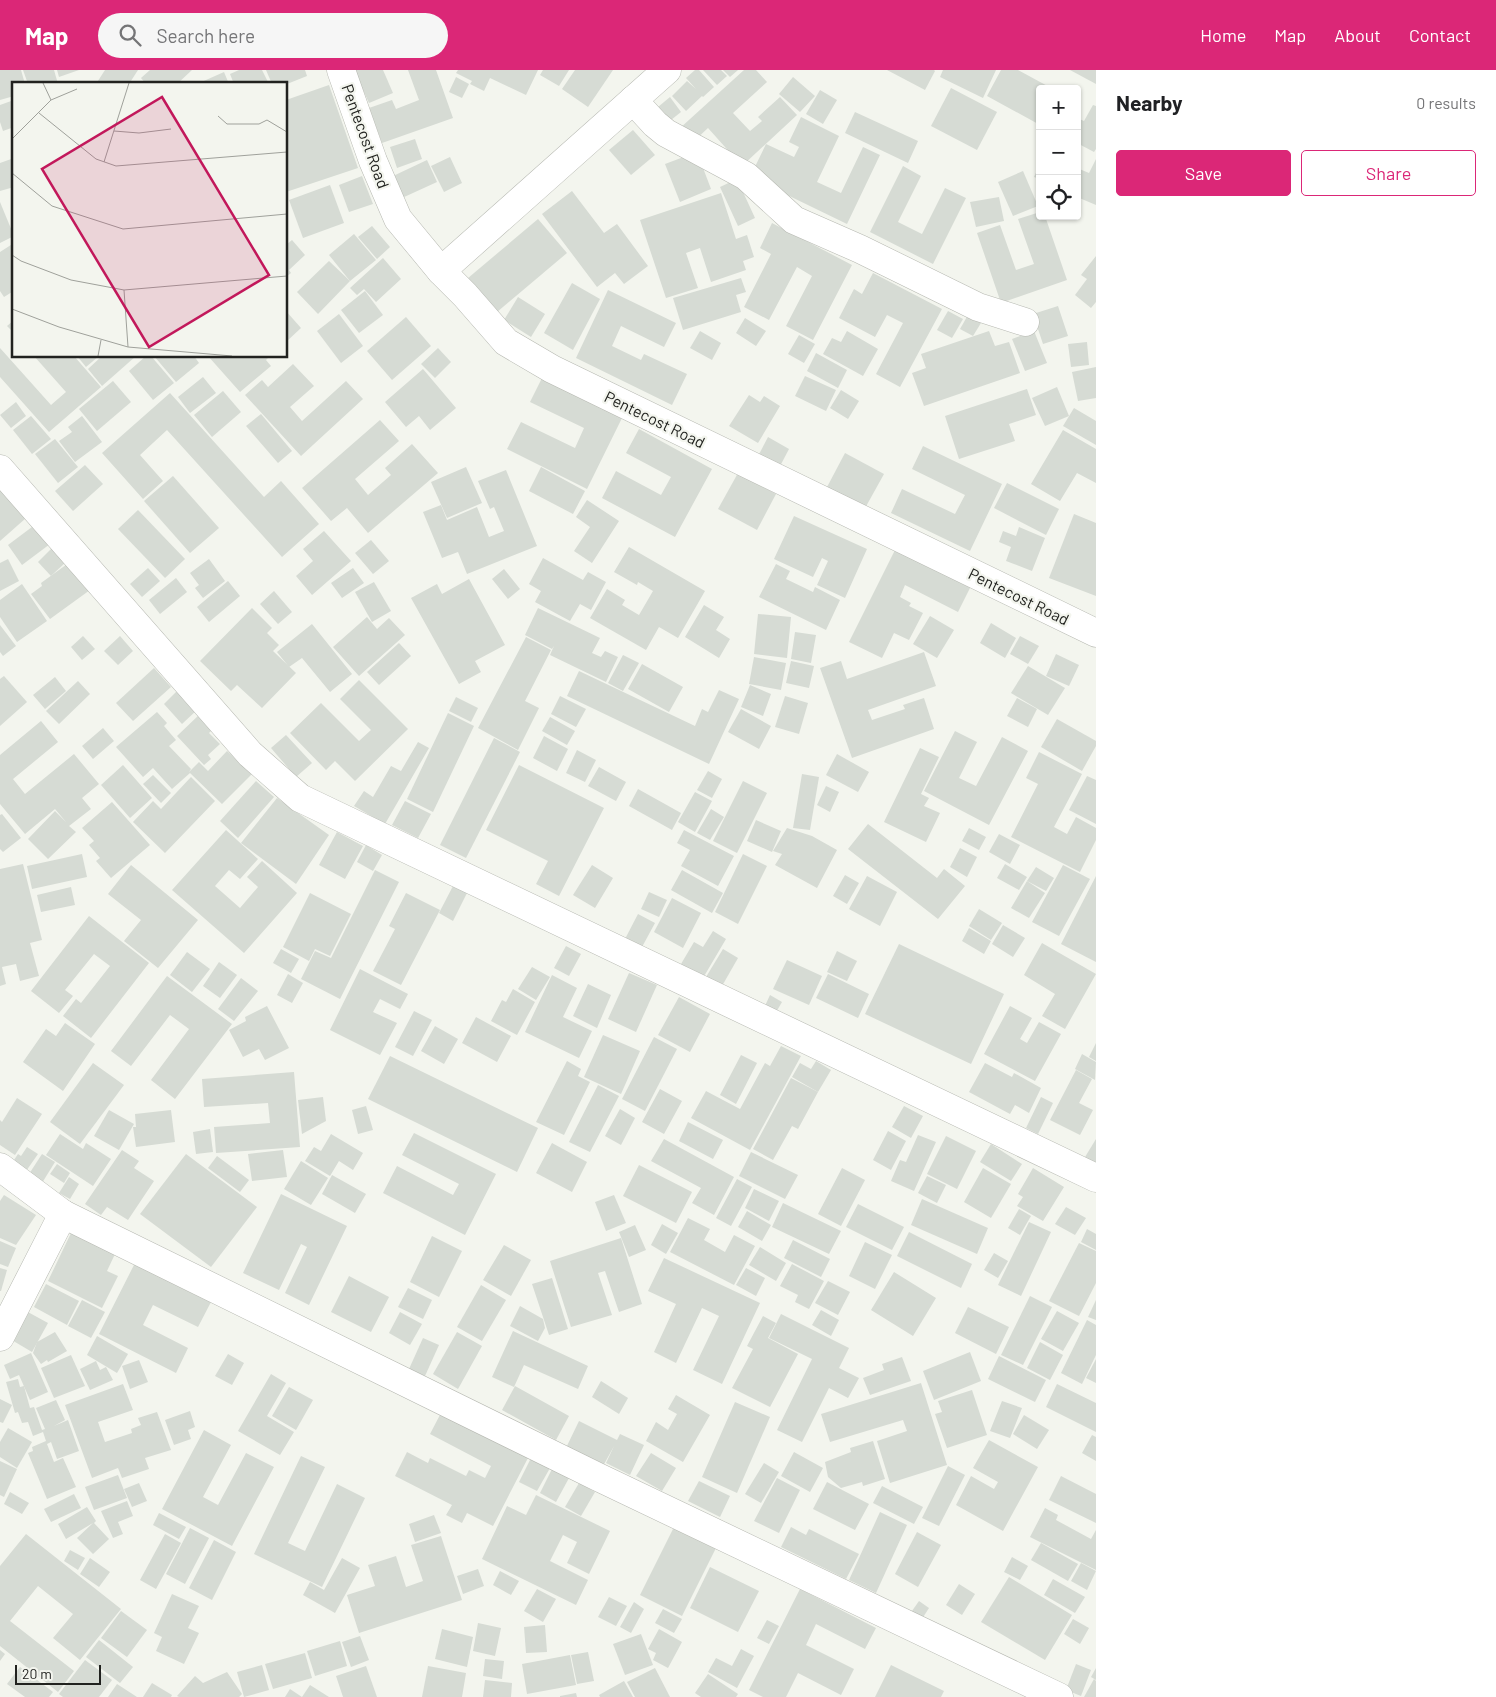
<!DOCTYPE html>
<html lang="en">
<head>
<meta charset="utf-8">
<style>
	body { margin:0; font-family:Barlow,sans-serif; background:#f6f6f6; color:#202124 }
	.controls { position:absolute; right:15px; top:15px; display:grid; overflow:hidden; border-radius:5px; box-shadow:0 1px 4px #0004 }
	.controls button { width:45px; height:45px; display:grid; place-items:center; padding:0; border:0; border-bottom:1px solid #e0e0e0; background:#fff; color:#202124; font:25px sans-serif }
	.scale { position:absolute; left:15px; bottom:12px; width:86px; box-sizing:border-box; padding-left:5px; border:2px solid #21221f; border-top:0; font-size:14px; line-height:18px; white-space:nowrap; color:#21221f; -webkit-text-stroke:4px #f3f5ee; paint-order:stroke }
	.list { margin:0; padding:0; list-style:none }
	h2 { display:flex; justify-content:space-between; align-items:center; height:65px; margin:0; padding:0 20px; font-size:21px }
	h2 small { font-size:16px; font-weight:400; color:#757577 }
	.actions { display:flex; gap:10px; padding:15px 20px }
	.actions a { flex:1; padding:11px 0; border:1px solid #db2777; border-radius:5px; text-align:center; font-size:18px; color:#db2777 }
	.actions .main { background:#db2777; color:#fff }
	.icon { flex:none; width:28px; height:28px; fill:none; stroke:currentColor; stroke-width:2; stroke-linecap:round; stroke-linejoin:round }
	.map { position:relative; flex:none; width:1096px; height:1627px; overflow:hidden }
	header { display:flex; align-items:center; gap:30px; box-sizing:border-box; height:70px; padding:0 25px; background:#db2777; color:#fff }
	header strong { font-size:24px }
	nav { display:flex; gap:28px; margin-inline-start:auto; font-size:18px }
	.search { width:350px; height:45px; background:#f6f6f6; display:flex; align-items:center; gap:12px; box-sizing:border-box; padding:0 18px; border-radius:28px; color:#757577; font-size:19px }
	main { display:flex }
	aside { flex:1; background:#fff }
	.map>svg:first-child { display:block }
</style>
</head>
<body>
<header>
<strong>Map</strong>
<div class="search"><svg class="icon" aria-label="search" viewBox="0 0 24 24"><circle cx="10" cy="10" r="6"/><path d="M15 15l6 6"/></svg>Search here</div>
<nav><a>Home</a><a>Map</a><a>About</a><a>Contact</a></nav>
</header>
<main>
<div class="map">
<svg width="1096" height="1627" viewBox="0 0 1096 1627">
	<rect width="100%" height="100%" fill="#f3f5ee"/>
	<g fill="#d6dbd4">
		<polygon points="0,0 21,0 25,14 14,14 14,26 0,30"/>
		<polygon points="23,0 54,0 58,14 28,14"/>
		<polygon points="57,0 79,0 59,7"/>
		<polygon points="105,0 138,0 129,14 96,14"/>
		<polygon points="150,0 192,0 177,14 146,14 141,8"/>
		<polygon points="239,0 262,0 269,14 234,14 230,4"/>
		<polygon points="266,0 305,0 307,6 287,14 272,14"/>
		<polygon points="354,0 383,0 393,23 369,33"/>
		<polygon points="408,0 436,0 453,48 382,73 369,38 392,30 396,39 419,30"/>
		<polygon points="458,0 538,0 526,25 490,8 484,21 470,14 472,11 456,3"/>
		<polygon points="543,0 569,0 559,16 540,5"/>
		<polygon points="575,0 613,0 588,37 562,19"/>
		<polygon points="695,0 699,0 714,17 703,27 702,26 686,41 672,26 687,11 696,19 686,8"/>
		<polygon points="703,0 721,0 727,6 717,15"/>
		<polygon points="723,0 738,0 730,7"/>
		<polygon points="744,0 756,0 767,12 733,43 750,61 762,51 758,47 780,27 797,45 742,96 708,58 692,73 679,59"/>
		<polygon points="887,0 934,0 935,1 925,20"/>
		<polygon points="943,0 996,0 983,28 940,7"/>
		<polygon points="1001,0 1018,0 1053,19 1040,19 1040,55 987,26"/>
		<polygon points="1070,0 1096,0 1096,14"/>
		<polygon points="224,2 229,14 197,14"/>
		<polygon points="456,7 469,14 462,28 449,22"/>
		<polygon points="793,7 815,26 800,42 779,24"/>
		<polygon points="329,15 358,98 286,122 286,30"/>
		<polygon points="951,18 997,42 977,80 931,56"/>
		<polygon points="820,20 837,30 823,54 806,44"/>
		<polygon points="670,27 681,42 671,50 658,37"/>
		<polygon points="14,30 14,57 3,61 0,52 0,35"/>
		<polygon points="1093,35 1096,36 1096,79 1094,82 1077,73 1077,48 1084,51"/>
		<polygon points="855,42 918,71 908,93 845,63"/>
		<polygon points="801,47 839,66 817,112 841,123 863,77 880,85 847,154 750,107 766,74 794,87 799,77 789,72"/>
		<polygon points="633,60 655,85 631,105 609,80"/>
		<polygon points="415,69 422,89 397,98 390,77"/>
		<polygon points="697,82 711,119 680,132 665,94"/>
		<polygon points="450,87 462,113 444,122 431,96"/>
		<polygon points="14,88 14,117 0,121 0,93"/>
		<polygon points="1096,89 1096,135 1077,127 1077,98 1089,103"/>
		<polygon points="427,90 437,112 402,128 391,107"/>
		<polygon points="1040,94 1040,109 1034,107"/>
		<polygon points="903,96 921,106 898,152 922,164 945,118 966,128 933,194 870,162"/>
		<polygon points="1023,101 1038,136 1013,146 998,112"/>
		<polygon points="362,106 373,134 349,142 339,115"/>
		<polygon points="737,109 755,148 738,156 720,117"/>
		<polygon points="330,115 344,153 303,168 289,130"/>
		<polygon points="572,121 604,163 617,154 648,196 624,214 615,203 597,217 542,144"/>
		<polygon points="721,123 736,169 747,165 754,187 743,191 746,200 711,212 700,178 686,183 698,218 666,228 640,150"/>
		<polygon points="999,127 1004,151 976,157 970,132"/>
		<polygon points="0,132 14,166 0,173"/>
		<polygon points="1040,142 1040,146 1045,146 1067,210 1001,233 977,163 1000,155 1016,200 1034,194 1018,149"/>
		<polygon points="538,149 567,183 490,248 461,214"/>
		<polygon points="772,153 852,195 813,270 786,256 812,206 797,197 769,250 744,237 771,184 760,178"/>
		<polygon points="372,156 390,177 377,189 358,167"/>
		<polygon points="354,164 376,190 350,211 329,185"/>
		<polygon points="292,170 305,185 289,200 291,203 286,207 286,175"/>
		<polygon points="14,173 14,226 12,222 4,227 0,221 0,182"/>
		<polygon points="1096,186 1096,232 1091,238 1075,225 1087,209 1081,205"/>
		<polygon points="383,188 401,209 376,232 364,219 357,225 350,218"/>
		<polygon points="329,191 350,211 318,244 297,222"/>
		<polygon points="873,203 942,239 900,317 876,304 903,253 887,245 875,267 839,248 854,219 862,224"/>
		<polygon points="741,208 746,222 736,225 741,242 683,260 673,228"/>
		<polygon points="572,213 600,229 573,280 544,263"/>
		<polygon points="608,220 676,253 664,277 621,256 612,276 641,290 644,284 687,304 672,335 576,288"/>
		<polygon points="365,221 383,245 359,263 341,240"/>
		<polygon points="518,227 545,244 531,267 504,250"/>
		<polygon points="1058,236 1068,266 1043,274 1033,244"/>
		<polygon points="286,241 301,258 286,272"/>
		<polygon points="948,241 963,249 952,268 937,260"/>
		<polygon points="339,244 363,276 341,293 317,261"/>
		<polygon points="968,245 981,253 973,266 960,259"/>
		<polygon points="406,247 431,276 392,310 367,281"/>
		<polygon points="745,248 766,261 756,276 736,263"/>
		<polygon points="14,250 14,263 7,256"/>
		<polygon points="700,261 721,273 712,290 690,278"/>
		<polygon points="847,261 878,279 863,306 823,284 832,268 841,272"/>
		<polygon points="989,261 995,276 1009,272 1020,303 924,336 912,303 926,298 921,284"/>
		<polygon points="1034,261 1047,293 1025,301 1012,269"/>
		<polygon points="799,265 815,274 804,293 788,284"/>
		<polygon points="1087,272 1089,295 1071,297 1068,274"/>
		<polygon points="0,278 51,335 66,322 34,286 74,286 101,317 49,362 0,307"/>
		<polygon points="438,278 451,292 435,308 421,294"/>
		<polygon points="816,283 847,300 838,318 807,301"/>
		<polygon points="77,286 99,286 86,297"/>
		<polygon points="102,286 136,286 102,316 88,299"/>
		<polygon points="146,286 151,286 174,313 153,330 129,301"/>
		<polygon points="154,286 194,286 199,293 176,312"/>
		<polygon points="208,286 270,286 266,290 271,296 240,322"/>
		<polygon points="293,294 314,316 290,337 302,351 346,311 363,329 301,386 245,325 262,310 268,317"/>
		<polygon points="1096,297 1096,328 1078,331 1072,302"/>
		<polygon points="423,299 456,338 430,360 419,346 406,357 385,332"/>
		<polygon points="543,306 623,346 587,419 507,379 521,352 575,378 584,358 530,332"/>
		<polygon points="805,306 836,320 826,341 795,326"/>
		<polygon points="203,307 216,323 190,343 178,327"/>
		<polygon points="113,311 131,332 97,361 79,339"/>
		<polygon points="1057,317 1069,346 1045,356 1032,328"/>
		<polygon points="1027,319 1036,345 1009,354 1015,371 959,389 945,346"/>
		<polygon points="841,320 859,331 848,349 830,338"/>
		<polygon points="223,321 241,342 212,367 194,345"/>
		<polygon points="170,323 264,427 281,411 319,454 282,487 167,360 140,385 163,411 143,429 102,383"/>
		<polygon points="749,325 760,332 764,326 780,336 758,373 729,356"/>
		<polygon points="16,332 26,346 11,358 0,345"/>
		<polygon points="1074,338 1096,351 1096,375 1063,356"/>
		<polygon points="261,344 292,381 278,393 246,356"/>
		<polygon points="31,346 51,369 32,384 13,360"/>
		<polygon points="82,346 102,372 75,392 59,371 72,362 68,357"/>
		<polygon points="380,350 399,371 355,409 368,425 391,405 385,398 412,374 438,403 368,463 347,438 331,451 302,418"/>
		<polygon points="639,359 712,399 675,467 602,428 616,401 661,425 671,407 626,383"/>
		<polygon points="1063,360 1096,379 1096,413 1077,403 1060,431 1031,414"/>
		<polygon points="768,367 789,379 778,400 757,388"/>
		<polygon points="55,369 78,397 58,413 35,384"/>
		<polygon points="923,376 1002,414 970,481 891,443 902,419 955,444 965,425 912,399"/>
		<polygon points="845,383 884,404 864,440 826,419"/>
		<polygon points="85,395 103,414 73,441 55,421"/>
		<polygon points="466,397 482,433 447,448 431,412"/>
		<polygon points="541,397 585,421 573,444 529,421"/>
		<polygon points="506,400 537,476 467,504 458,482 442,488 423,442 441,435 447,450 477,437 489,467 504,461 494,437 490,439 478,411"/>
		<polygon points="738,403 776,424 757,460 718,439"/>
		<polygon points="173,406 219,458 190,483 144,431"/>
		<polygon points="1007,413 1059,439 1046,465 994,438"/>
		<polygon points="0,418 26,448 0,471"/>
		<polygon points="587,430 619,451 592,493 574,481 590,457 576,447"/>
		<polygon points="138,440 185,489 165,508 118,459"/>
		<polygon points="1074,444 1096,453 1096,526 1049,508"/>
		<polygon points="794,446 867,479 845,528 817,515 828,491 822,488 813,507 774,489"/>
		<polygon points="36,454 50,474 22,495 8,475"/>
		<polygon points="1019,457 1045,468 1032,501 1006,491 1011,477 999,472 1003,461 1016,466"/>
		<polygon points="324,461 351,491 312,525 296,506 313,491 303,479"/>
		<polygon points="371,470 389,491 373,504 355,483"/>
		<polygon points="53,477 67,491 51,506 38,492"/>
		<polygon points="629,477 705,521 678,568 659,557 646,580 590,548 607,519 625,530 622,535 639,545 653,521 638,512 637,515 614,502"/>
		<polygon points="896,478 971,516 958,542 905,515 900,527 911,533 909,536 923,543 909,570 894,563 882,588 849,572"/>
		<polygon points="543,488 583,510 588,502 606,512 591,540 580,534 570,551 535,532 541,521 529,514"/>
		<polygon points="8,489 19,511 0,521 0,493"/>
		<polygon points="209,489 225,511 203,528 195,518 199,515 190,503"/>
		<polygon points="70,492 90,520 50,549 31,524 42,516 41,513"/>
		<polygon points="776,494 790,501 786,509 813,522 815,517 840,530 826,560 759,527"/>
		<polygon points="148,498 160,511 142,527 130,514"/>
		<polygon points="353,498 364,513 342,528 331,513"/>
		<polygon points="504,499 520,519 508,529 492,509"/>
		<polygon points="176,508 187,522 160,544 149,530"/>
		<polygon points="469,509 505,575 475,591 481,602 459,614 411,528 437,514 442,524"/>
		<polygon points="228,511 240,526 209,552 197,537"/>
		<polygon points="374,512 391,541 372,552 355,522"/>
		<polygon points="22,514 47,551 17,572 0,547 0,530"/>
		<polygon points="274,521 292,542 278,554 260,534"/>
		<polygon points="704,535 724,547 716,560 730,569 719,588 685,567"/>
		<polygon points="252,538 272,558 267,563 279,575 273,581 296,603 262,638 237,615 231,621 200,591"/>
		<polygon points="538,538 600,568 592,583 601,587 605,581 618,587 606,612 550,585 554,576 552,579 525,565"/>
		<polygon points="758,544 791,547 787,588 754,584"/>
		<polygon points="930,546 954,560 937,588 913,574"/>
		<polygon points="367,547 377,559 389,548 405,565 359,606 333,577"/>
		<polygon points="991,553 1016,568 1005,588 980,573"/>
		<polygon points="312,554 352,604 330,622 302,588 289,597 277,582"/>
		<polygon points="0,555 16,576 3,586 0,582"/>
		<polygon points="795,562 816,565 811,593 791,589"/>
		<polygon points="83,566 95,579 82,590 71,577"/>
		<polygon points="120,566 133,581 118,595 104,581"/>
		<polygon points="1020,566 1039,576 1028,594 1010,584"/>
		<polygon points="526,567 551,580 525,631 539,638 518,680 478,658"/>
		<polygon points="399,573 411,586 379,615 367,602"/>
		<polygon points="924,582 936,616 868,640 872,650 905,639 903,635 924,628 934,659 852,688 820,598 841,591 847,609"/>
		<polygon points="1056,584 1079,595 1069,616 1046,606"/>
		<polygon points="623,585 639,593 623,621 608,613"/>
		<polygon points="754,587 786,593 781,620 749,614"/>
		<polygon points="791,591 814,596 809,618 786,613"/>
		<polygon points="642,594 683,617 669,642 628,619"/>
		<polygon points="1028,596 1065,618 1048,645 1011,623"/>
		<polygon points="154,598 171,617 133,651 116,633"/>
		<polygon points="579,601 695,656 702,639 708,642 719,620 739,629 709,694 567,626"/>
		<polygon points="4,606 27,632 0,656 0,609"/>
		<polygon points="55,607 66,621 45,639 33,625"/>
		<polygon points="359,610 408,659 355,711 335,691 326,700 290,663 321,633 359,671 371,660 340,629"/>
		<polygon points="78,611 90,624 59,654 46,641"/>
		<polygon points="750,615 771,624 763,646 741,637"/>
		<polygon points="179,619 198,639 182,654 164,634"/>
		<polygon points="560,626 586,639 576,657 551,644"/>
		<polygon points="785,626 808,633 799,664 775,657"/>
		<polygon points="456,627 478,638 471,652 449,641"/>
		<polygon points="1017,628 1037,639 1028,657 1007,646"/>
		<polygon points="741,639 771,656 759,679 728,662"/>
		<polygon points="157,642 167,653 164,656 176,670 169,676 191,699 189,702 199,692 208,701 227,681 252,704 222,734 190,703 172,719 153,698 143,707 116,677"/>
		<polygon points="448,643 474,656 433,742 407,729"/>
		<polygon points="200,644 213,659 209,663 220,674 208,685 211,689 204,695 177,666"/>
		<polygon points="550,647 575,661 567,675 542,661"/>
		<polygon points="1057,649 1096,671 1096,676 1082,701 1041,677"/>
		<polygon points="41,651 58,672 13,709 25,724 74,684 99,714 82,728 91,739 69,756 76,762 48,789 28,769 55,741 66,752 55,739 25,764 0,734 0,685"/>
		<polygon points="103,658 114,671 93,689 82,676"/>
		<polygon points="955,661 977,672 959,708 976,716 1002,667 1028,681 989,755 924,721"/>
		<polygon points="286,665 312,693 296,707 271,678"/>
		<polygon points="544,666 568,679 557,701 533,688"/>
		<polygon points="494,668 520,682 466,788 440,775"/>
		<polygon points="418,672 429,678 385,754 354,736 364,721 373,727 391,696 401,701"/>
		<polygon points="920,678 939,687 921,724 929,728 924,736 940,743 926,772 884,752"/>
		<polygon points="577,680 596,690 585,712 566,703"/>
		<polygon points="1039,682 1082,704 1054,757 1067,764 1076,747 1096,758 1096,770 1080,802 1011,767 1038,714 1026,708"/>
		<polygon points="837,684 869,702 858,722 826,705"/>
		<polygon points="123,695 152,728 130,748 101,715"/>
		<polygon points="519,695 604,738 559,826 536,814 548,791 486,760"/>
		<polygon points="599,697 626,712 616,731 588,716"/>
		<polygon points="708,701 722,709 712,728 697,720"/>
		<polygon points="802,704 819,707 810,760 793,758"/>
		<polygon points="153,705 171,723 161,733 143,714"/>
		<polygon points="1087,706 1096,710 1096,754 1069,740"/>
		<polygon points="191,707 215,731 165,783 133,752 153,731 161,739"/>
		<polygon points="256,711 274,727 238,768 220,751"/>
		<polygon points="743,711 767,723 737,783 713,771"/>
		<polygon points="826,716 839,722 830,742 817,735"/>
		<polygon points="638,719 681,743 672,760 629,736"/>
		<polygon points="695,722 712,731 695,762 678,752"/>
		<polygon points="277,728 329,765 296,814 241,773"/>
		<polygon points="405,731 431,744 418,768 392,755"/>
		<polygon points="112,732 150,775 111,808 96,791 100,788 89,775 94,771 82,758"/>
		<polygon points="711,739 724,747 710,770 697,763"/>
		<polygon points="2,744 21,768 3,782 0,779 0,745"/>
		<polygon points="756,750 781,761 772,782 747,771"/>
		<polygon points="868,754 937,808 944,799 965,816 938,849 848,779"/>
		<polygon points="787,758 812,766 837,780 817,818 775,795 782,784 773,781"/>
		<polygon points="969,758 986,767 979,780 962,771"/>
		<polygon points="226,760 258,789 240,809 229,800 215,816 240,838 258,817 247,807 262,791 297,823 244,883 172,820"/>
		<polygon points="684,760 734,786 718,816 681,796 690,780 677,773"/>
		<polygon points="337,762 363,776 345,809 319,795"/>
		<polygon points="999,764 1020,775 1010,794 989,782"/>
		<polygon points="366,775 382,785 373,801 357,792"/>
		<polygon points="960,778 977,787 967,807 950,797"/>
		<polygon points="82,784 87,807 32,819 27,796"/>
		<polygon points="743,784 767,796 738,854 715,842"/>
		<polygon points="23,794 42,870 30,873 39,906 20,911 16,894 2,897 6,914 0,916 0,799"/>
		<polygon points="1005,794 1027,807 1019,820 997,808"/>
		<polygon points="131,795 198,850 158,898 124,871 141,850 108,824"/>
		<polygon points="592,795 613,808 595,838 573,825"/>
		<polygon points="1063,795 1090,809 1059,866 1032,852"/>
		<polygon points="1036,797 1054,808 1046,821 1027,811"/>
		<polygon points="375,800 399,812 340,929 301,909 315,881 331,888"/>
		<polygon points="682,800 723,823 712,843 671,820"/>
		<polygon points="845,805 859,813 847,834 833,826"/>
		<polygon points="867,806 897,822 880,856 849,839"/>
		<polygon points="1096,806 1096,892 1061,874"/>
		<polygon points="1027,811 1045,823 1029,848 1011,838"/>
		<polygon points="453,816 467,823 453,851 439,843"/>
		<polygon points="71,817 75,835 41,842 37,825"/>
		<polygon points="649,822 667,830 659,847 641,839"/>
		<polygon points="310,823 351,844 330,886 315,879 309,891 283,877"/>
		<polygon points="406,823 440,840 401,915 373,901 395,859 389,856"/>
		<polygon points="672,828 701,843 683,878 654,862"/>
		<polygon points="979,839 1002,853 991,870 969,856"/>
		<polygon points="638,844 655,853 642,877 625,869"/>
		<polygon points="89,846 149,893 91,968 63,946 76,929 81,933 110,896 94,884 65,920 73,926 59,943 31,921"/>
		<polygon points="1003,855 1025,868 1013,887 992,874"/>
		<polygon points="969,858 991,871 984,884 962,871"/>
		<polygon points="713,861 726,869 703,908 681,894 694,872 703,877"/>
		<polygon points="1042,873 1096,904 1065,959 1042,946 1055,924 1024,905"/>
		<polygon points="899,874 1004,924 971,994 865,944"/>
		<polygon points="566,876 581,884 569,906 554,898"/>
		<polygon points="281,879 299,889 291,903 273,893"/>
		<polygon points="723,879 738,888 722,916 706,907"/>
		<polygon points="837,881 857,891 847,911 827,902"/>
		<polygon points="187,882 210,899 192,922 170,905"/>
		<polygon points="787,890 822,906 809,935 773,919"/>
		<polygon points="219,892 237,905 220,928 203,916"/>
		<polygon points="532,897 550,907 536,930 518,919"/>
		<polygon points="360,899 408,924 400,939 380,929 373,942 397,953 380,985 330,960"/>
		<polygon points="629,903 657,915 636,962 608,949"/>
		<polygon points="288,904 303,913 292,933 277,925"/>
		<polygon points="828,904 869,924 858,948 816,928"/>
		<polygon points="552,905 577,918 563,947 592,961 579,988 525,962"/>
		<polygon points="167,906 232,954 175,1029 151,1010 189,959 170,945 131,996 111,981"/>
		<polygon points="241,908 258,921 234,951 218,939"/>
		<polygon points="588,914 611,925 597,958 573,946"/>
		<polygon points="513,919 535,932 517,965 491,951 502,930 506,932"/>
		<polygon points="770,925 782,932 775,944 764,938"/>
		<polygon points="679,927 710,944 690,982 658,965"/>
		<polygon points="267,936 289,978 265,990 259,979 243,987 229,960 246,951 245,947"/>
		<polygon points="1010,936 1032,948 1020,969 1027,973 1039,952 1061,964 1035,1011 984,984"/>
		<polygon points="414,941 432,950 413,986 395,977"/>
		<polygon points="476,947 511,966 497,992 462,973"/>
		<polygon points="65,953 95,974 63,1021 23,992 46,959 56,966"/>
		<polygon points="435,956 458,969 444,994 421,981"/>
		<polygon points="603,965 640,981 621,1024 584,1007"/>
		<polygon points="654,967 677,979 645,1041 622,1029"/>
		<polygon points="1096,973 1096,991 1089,987"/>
		<polygon points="781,976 801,986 750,1080 691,1048 706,1021 740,1039 765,993 770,996"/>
		<polygon points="1082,984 1096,992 1095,1010 1075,999"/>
		<polygon points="741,985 757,993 736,1034 720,1025"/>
		<polygon points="390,986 538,1058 517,1102 368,1029"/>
		<polygon points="567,991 581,999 578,1006 590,1012 564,1065 536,1052"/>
		<polygon points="816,991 831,1000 818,1022 792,1007 800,993 811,999"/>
		<polygon points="93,993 124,1015 80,1074 50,1052"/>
		<polygon points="985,993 1012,1007 1014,1003 1041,1018 1029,1043 1015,1035 1010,1044 969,1022"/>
		<polygon points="1076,1000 1092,1009 1079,1033 1093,1040 1080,1065 1050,1050"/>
		<polygon points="294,1002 300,1077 216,1083 214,1057 270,1053 268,1033 204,1037 202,1009"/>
		<polygon points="791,1008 818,1022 798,1059 792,1056 773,1090 753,1079"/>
		<polygon points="598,1015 619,1026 590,1082 569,1072"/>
		<polygon points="660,1019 682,1031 664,1064 642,1052"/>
		<polygon points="323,1027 326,1051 302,1064 298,1030"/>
		<polygon points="1041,1027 1053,1033 1038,1064 1026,1058"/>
		<polygon points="17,1028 42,1044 15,1085 0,1075 0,1050 2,1052"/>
		<polygon points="366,1036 373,1060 358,1064 352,1040"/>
		<polygon points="904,1036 923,1046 911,1068 892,1057"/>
		<polygon points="620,1039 635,1048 621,1075 605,1066"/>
		<polygon points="109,1040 134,1054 119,1080 94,1066"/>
		<polygon points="171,1040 175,1072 136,1077 133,1057 136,1057 135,1044"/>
		<polygon points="688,1052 723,1070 713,1089 679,1071"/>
		<polygon points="210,1059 213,1082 196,1084 193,1062"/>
		<polygon points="888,1061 906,1071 891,1100 873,1090"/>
		<polygon points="414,1063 496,1104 465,1165 383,1123 397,1096 453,1125 459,1114 402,1085"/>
		<polygon points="60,1064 83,1079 86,1073 111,1089 93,1116 46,1085"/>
		<polygon points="331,1064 363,1083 353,1100 339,1091 330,1106 305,1091 314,1077 321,1081"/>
		<polygon points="918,1065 936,1072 914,1121 891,1111 900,1090 906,1092"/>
		<polygon points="946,1066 976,1081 957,1119 927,1104"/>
		<polygon points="664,1069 734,1107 714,1145 692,1133 701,1118 651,1091"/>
		<polygon points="1096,1069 1096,1095 1085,1087"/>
		<polygon points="552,1073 587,1092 572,1122 536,1103"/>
		<polygon points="991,1074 1022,1094 1011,1111 980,1092"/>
		<polygon points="27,1077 38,1084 24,1104 10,1096 18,1084 21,1086"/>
		<polygon points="122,1080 139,1091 134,1098 154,1111 128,1150 107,1137 101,1145 85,1134"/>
		<polygon points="283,1080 287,1107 252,1111 248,1084"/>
		<polygon points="751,1082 798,1105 785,1129 739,1106"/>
		<polygon points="42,1084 55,1092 42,1113 29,1104"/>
		<polygon points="186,1084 257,1137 211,1197 140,1144"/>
		<polygon points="217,1086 249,1110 240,1122 208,1098"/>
		<polygon points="301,1091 328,1108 311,1135 284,1119"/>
		<polygon points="57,1094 70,1103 64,1113 50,1104"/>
		<polygon points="639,1095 692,1122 676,1153 623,1126"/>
		<polygon points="842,1098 865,1110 841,1156 818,1144"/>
		<polygon points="983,1098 1011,1114 991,1148 964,1132"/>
		<polygon points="1033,1098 1064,1117 1043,1151 1017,1136 1023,1127 1018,1124"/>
		<polygon points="332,1105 366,1124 355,1143 322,1124"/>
		<polygon points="927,1106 946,1115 937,1133 918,1123"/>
		<polygon points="69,1107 79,1114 70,1129 59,1123"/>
		<polygon points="737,1109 752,1117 731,1156 716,1148"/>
		<polygon points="754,1119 779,1131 769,1151 745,1138"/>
		<polygon points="281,1124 347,1156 309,1235 285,1223 307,1177 301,1174 279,1220 243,1203"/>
		<polygon points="4,1125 36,1145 16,1175 0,1168 0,1131"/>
		<polygon points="614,1125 626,1153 606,1161 595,1132"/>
		<polygon points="922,1129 988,1158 977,1184 911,1155"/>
		<polygon points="783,1133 841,1161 829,1184 772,1157"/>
		<polygon points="858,1134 904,1157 892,1180 846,1157"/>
		<polygon points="1066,1137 1086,1148 1075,1165 1055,1154"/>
		<polygon points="1019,1139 1031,1146 1020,1165 1008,1158"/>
		<polygon points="747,1141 771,1155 762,1171 738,1157"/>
		<polygon points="688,1148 710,1159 704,1170 725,1182 734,1165 755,1176 734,1215 670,1182"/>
		<polygon points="1029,1152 1051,1162 1021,1226 998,1215"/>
		<polygon points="662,1154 678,1163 666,1184 651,1175"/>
		<polygon points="635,1155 646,1180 629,1187 619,1162"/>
		<polygon points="1087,1159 1096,1164 1096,1180 1081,1172"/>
		<polygon points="909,1162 972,1194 961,1218 897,1186"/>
		<polygon points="71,1163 115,1184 107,1201 118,1206 102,1238 48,1211"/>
		<polygon points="432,1166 462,1181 439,1227 410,1212"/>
		<polygon points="621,1168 642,1234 619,1242 605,1201 598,1203 612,1245 571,1257 550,1191"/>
		<polygon points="793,1170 830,1189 821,1207 784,1188"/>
		<polygon points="0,1171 16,1178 8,1197 0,1194"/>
		<polygon points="865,1172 892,1185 875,1219 849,1206"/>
		<polygon points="1079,1173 1096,1181 1096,1213 1079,1246 1049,1231"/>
		<polygon points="504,1175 531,1190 511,1226 483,1210"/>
		<polygon points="760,1177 786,1193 776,1211 749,1195"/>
		<polygon points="994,1183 1008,1191 998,1208 984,1200"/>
		<polygon points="664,1188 760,1233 722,1314 693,1300 719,1246 702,1238 676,1293 654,1282 676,1234 648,1221"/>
		<polygon points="135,1193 211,1232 198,1257 153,1235 143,1255 188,1278 176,1303 99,1264"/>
		<polygon points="792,1194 824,1211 809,1239 795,1232 798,1225 780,1216"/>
		<polygon points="0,1198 7,1200 1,1221 0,1221"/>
		<polygon points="746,1198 765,1208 756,1226 736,1215"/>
		<polygon points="894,1202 936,1228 913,1266 871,1240"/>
		<polygon points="349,1206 389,1227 371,1262 331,1242"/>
		<polygon points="552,1208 568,1259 549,1265 532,1214"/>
		<polygon points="828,1211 850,1222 838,1245 815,1233"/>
		<polygon points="46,1214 79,1231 67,1255 34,1237"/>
		<polygon points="481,1215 506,1230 482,1271 457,1257"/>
		<polygon points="408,1218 432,1230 423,1249 398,1237"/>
		<polygon points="1030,1226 1052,1237 1023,1295 1001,1285"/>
		<polygon points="82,1230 105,1242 91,1268 68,1256"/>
		<polygon points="1096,1230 1096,1250 1088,1247"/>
		<polygon points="520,1236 543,1249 545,1258 538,1271 510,1256"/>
		<polygon points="968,1237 1009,1257 996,1284 955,1263"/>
		<polygon points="821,1240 839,1250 831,1266 812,1255"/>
		<polygon points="26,1241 48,1253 32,1282 10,1269"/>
		<polygon points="1057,1241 1079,1253 1063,1281 1041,1269"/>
		<polygon points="400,1242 422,1254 410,1275 389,1263"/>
		<polygon points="781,1244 849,1278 839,1298 859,1308 848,1328 829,1318 802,1372 777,1360 812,1289 769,1268"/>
		<polygon points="763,1246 776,1253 768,1268 798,1284 770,1337 732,1318 753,1279 747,1276"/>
		<polygon points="1087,1250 1096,1255 1096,1285 1082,1314 1061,1303"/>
		<polygon points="513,1261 588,1296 578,1319 524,1295 514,1317 492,1307"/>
		<polygon points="55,1262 67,1281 48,1292 47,1290 41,1294 33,1283 37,1272"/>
		<polygon points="457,1262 482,1276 458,1319 433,1304"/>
		<polygon points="97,1266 128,1284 117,1303 87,1285"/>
		<polygon points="423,1268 439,1275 425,1306 409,1299"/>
		<polygon points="1040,1272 1063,1285 1050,1310 1027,1298"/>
		<polygon points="970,1282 981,1311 934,1330 923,1301"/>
		<polygon points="31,1283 48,1322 30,1330 19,1305 10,1309 4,1295"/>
		<polygon points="228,1284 244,1293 232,1315 215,1306"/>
		<polygon points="71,1285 85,1316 54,1328 41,1298"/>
		<polygon points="999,1286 1046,1310 1035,1332 988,1309"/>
		<polygon points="902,1287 911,1311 870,1325 863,1308 884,1300 882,1294"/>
		<polygon points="1096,1289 1096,1313 1086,1308"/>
		<polygon points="139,1290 148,1312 130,1319 122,1296"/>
		<polygon points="96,1291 100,1300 106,1297 113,1310 90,1320 80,1299"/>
		<polygon points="271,1304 286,1313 267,1346 294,1362 280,1385 238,1361"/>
		<polygon points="18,1309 20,1317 24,1316 30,1338 34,1337 42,1360 45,1359 36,1338 56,1330 65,1350 54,1356 68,1350 79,1381 57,1389 51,1372 47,1374 54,1392 63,1388 76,1417 47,1429 28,1383 33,1381 32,1377 46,1371 43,1362 33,1366 28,1352 22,1353 18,1342 15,1343 6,1312"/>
		<polygon points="601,1311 628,1328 619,1344 592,1327"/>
		<polygon points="921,1313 947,1395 890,1413 877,1371 907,1361 903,1350 830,1372 821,1344"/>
		<polygon points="123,1314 133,1340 98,1352 105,1372 132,1363 131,1359 141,1355 138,1348 157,1342 171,1380 145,1388 149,1399 122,1408 118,1398 92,1408 65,1335"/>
		<polygon points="1057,1314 1096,1333 1096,1362 1046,1337"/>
		<polygon points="515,1316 569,1346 556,1370 502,1340"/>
		<polygon points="289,1317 313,1330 296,1360 272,1346"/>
		<polygon points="972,1320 987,1365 947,1378 935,1344 942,1342 938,1331"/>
		<polygon points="676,1325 710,1345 683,1392 646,1371 656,1352 668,1360 677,1344 668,1339"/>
		<polygon points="0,1329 12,1335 3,1353 0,1352"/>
		<polygon points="1002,1331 1022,1338 1010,1368 990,1361"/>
		<polygon points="735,1332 770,1347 737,1423 702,1407"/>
		<polygon points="190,1341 195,1357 188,1360 191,1369 174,1375 165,1350"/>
		<polygon points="442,1341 529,1386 493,1456 467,1443 462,1453 446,1445 452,1435 395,1406 407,1382 428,1393 430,1388 466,1406 469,1400 485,1408 491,1396 430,1364"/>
		<polygon points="1024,1345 1049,1360 1037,1379 1013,1364"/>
		<polygon points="579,1351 617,1370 620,1364 644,1375 630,1405 606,1393 614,1376 602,1398 565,1380"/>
		<polygon points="8,1358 32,1372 17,1398 0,1387 0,1372"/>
		<polygon points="204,1360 231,1375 203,1427 218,1435 246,1383 274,1397 232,1476 162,1439"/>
		<polygon points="1092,1365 1096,1367 1096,1391 1082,1383"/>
		<polygon points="989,1370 1038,1397 1003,1461 956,1435 971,1406 994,1419 998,1412 973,1398"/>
		<polygon points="873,1371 885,1409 863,1416 862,1412 841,1418 828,1407 825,1392 851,1382 850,1378"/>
		<polygon points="794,1382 823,1398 810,1422 781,1406"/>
		<polygon points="651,1383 676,1398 662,1421 636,1406"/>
		<polygon points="301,1386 325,1397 288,1473 305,1481 337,1414 365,1428 322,1517 254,1484"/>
		<polygon points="531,1388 550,1398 537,1421 519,1412"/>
		<polygon points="0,1391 17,1399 4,1427 0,1425"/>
		<polygon points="764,1393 779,1402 761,1433 745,1424"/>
		<polygon points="948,1396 965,1405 939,1456 922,1448"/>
		<polygon points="552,1399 569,1408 556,1432 540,1423"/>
		<polygon points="118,1405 127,1428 94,1440 85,1417"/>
		<polygon points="1061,1406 1096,1424 1096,1453 1049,1430"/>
		<polygon points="777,1408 800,1420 779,1463 754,1451"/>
		<polygon points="699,1411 730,1426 720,1447 688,1431"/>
		<polygon points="827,1412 869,1434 855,1460 813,1439"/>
		<polygon points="139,1413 147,1431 132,1437 124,1419"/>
		<polygon points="579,1413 595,1422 581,1446 565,1437"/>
		<polygon points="882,1416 923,1437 914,1454 873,1433"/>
		<polygon points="10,1422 29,1433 22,1444 4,1434"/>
		<polygon points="74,1424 81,1438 51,1452 44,1439"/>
		<polygon points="536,1425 610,1461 589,1504 567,1493 577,1472 563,1465 550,1491 588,1510 576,1535 482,1489 507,1436 526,1445"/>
		<polygon points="127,1431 133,1446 118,1452 123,1464 113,1468 101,1441"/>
		<polygon points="87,1437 96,1451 94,1453 109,1469 93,1484 77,1468 93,1453 66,1469 58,1454"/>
		<polygon points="1045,1438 1058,1445 1056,1450 1091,1469 1096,1460 1096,1500 1030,1467"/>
		<polygon points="880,1442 907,1455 876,1523 849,1510"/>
		<polygon points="159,1443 186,1457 179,1469 153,1455"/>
		<polygon points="434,1445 441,1463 415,1472 409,1454"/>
		<polygon points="674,1457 716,1478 682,1546 640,1525"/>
		<polygon points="791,1457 806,1465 809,1459 859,1484 846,1509 781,1477"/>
		<polygon points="190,1458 209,1468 185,1514 166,1504"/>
		<polygon points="917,1462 941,1475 918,1517 895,1504"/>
		<polygon points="26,1464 121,1539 80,1590 53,1568 73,1544 38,1516 10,1551 74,1601 58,1622 0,1576 0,1496"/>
		<polygon points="165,1464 181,1473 156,1519 140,1510"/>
		<polygon points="441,1466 462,1530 359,1563 347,1525 375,1516 368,1495 396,1486 406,1517 423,1511 411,1475"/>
		<polygon points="214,1470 236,1482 212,1530 189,1518"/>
		<polygon points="1041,1473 1078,1494 1068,1511 1031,1490"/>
		<polygon points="70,1480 85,1488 78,1500 64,1491"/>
		<polygon points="1012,1487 1028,1496 1020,1510 1004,1502"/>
		<polygon points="90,1488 110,1502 99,1517 80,1504"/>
		<polygon points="342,1488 360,1498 335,1543 303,1525 310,1512 324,1520"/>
		<polygon points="1081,1493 1096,1501 1087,1520 1071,1511"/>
		<polygon points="710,1497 759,1521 738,1562 690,1538"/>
		<polygon points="478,1499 484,1516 463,1524 457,1506"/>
		<polygon points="500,1501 519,1511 511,1525 493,1515"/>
		<polygon points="1009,1507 1072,1545 1045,1590 981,1552"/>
		<polygon points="1053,1509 1085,1527 1075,1543 1044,1525"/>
		<polygon points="959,1514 975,1524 962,1545 946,1535"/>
		<polygon points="537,1519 556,1529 543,1552 524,1541"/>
		<polygon points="800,1519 876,1558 865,1579 816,1554 806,1575 854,1599 841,1625 798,1603 786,1627 763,1627 749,1620"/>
		<polygon points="172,1524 199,1536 188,1558 199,1563 184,1594 156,1581 162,1567 154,1563"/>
		<polygon points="609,1527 627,1536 616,1556 598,1547"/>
		<polygon points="919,1531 929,1538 918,1555 907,1548"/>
		<polygon points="634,1532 644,1539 631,1563 620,1557"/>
		<polygon points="663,1539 682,1549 674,1563 655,1553"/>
		<polygon points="121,1541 147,1560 127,1587 101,1568"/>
		<polygon points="1073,1549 1089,1558 1080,1574 1064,1564"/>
		<polygon points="767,1550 779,1556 769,1574 757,1568"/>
		<polygon points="478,1553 501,1558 495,1586 473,1581"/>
		<polygon points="545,1555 547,1582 526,1583 524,1557"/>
		<polygon points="442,1559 473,1567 467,1597 435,1589"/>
		<polygon points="659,1559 682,1572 668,1598 653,1590 656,1583 648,1579"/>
		<polygon points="641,1564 653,1595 625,1605 613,1574"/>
		<polygon points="360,1566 369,1590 351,1597 342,1572"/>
		<polygon points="99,1570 133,1597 120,1613 86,1587"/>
		<polygon points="340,1571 347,1596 315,1606 307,1581"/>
		<polygon points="741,1579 754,1586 737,1618 708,1602 716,1588 732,1596"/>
		<polygon points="0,1580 5,1584 0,1591"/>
		<polygon points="588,1582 594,1611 577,1614 571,1585"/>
		<polygon points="305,1583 312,1608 273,1619 265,1594"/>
		<polygon points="570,1585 576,1615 527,1624 522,1594"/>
		<polygon points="485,1589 504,1591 502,1609 483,1606"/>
		<polygon points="85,1590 112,1610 99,1627 63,1627 59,1624"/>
		<polygon points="1076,1594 1091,1600 1081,1626 1066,1620"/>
		<polygon points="262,1595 269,1620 244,1627 237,1602"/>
		<polygon points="891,1595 944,1621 941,1627 875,1627"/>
		<polygon points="366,1596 377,1627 343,1627 336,1606"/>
		<polygon points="428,1596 466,1603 462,1627 422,1627"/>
		<polygon points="20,1597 53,1622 49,1627 25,1627 7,1614"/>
		<polygon points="655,1598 670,1627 635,1627 627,1612"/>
		<polygon points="1096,1598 1096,1610 1091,1607"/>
		<polygon points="227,1602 242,1624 239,1627 179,1627 177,1626 195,1606 203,1613"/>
		<polygon points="708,1604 738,1624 736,1627 701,1627 695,1623"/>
		<polygon points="1094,1609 1096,1611 1096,1627 1084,1627"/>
		<polygon points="485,1610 512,1613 511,1627 483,1627"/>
		<polygon points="624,1611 633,1627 600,1627 599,1625"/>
		<polygon points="152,1613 172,1625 171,1627 143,1627"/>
		<polygon points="117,1614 137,1627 108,1627"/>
		<polygon points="310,1615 329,1627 302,1627"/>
		<polygon points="290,1619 302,1627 285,1627"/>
		<polygon points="576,1623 577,1627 560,1627 560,1626"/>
	</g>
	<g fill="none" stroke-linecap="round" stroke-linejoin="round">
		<defs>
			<g id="minor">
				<polyline points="341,0 373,91 398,149 441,201 465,225 506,272 552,299 1096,563"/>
				<polyline points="633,30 655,54 666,63 746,106 794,150 860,179 978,237 1025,252"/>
				<polyline points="441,201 667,0"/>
				<polyline points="0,399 250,684 300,728 1096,1108"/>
				<polyline points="0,1097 63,1144 598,1407 1059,1627"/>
				<polyline points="0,1267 63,1144"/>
			</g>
		</defs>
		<use href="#minor" stroke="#b6b8b1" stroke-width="29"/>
		<use href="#minor" stroke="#fff" stroke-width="28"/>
	</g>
	<g text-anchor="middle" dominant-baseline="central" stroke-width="4.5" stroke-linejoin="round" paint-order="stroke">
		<g font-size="16" fill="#21221f" stroke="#f3f5ee">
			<text transform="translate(366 66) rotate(70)">Pentecost Road</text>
			<text transform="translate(655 349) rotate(26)">Pentecost Road</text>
			<text transform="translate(1019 526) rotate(26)">Pentecost Road</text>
		</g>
	</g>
	<g transform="translate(12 12)">
		<rect width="275" height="275" fill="#f3f5ee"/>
		<path fill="none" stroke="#9fa19b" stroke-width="1" d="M31,1L39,18M27,31L84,77L104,84L275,70M206,34L215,42H247L255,38L275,50M102,49L127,51L159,47M0,57L39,18L65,7M92,80L117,1M0,91L40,124L111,147L275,132M0,173L9,179L59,198L112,208L275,194M112,208L116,265L220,274M0,227L47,245L116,265M86,274L89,258"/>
		<path fill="#c2185b" fill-opacity="0.15" stroke="#c2185b" stroke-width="2.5" d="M150,15L257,193L137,265L30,87Z"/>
		<rect width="275" height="275" fill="none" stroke="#21221f" stroke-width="2.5"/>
	</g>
</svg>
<div class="controls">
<button>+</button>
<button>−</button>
<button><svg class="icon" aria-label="locate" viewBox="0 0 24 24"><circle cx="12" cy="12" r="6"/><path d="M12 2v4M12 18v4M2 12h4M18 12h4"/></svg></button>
</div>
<div class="scale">20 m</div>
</div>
<aside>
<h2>Nearby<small>0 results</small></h2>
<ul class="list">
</ul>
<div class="actions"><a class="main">Save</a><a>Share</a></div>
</aside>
</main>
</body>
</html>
